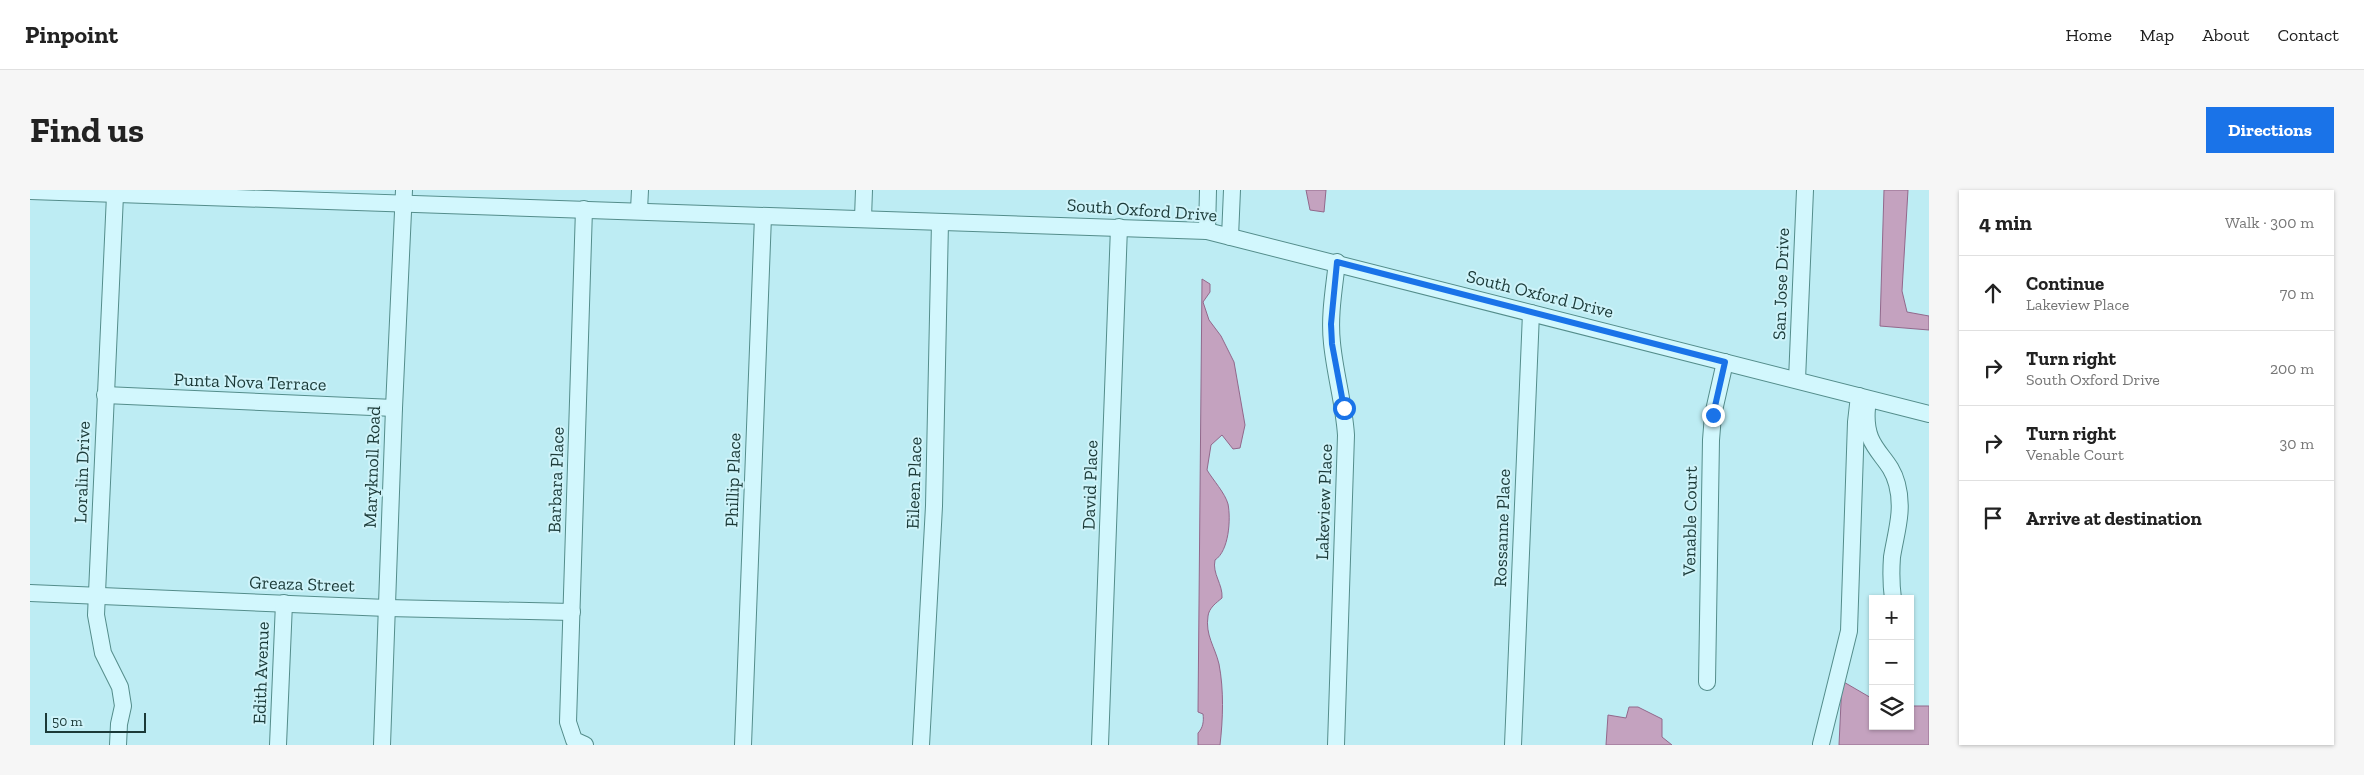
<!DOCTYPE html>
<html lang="en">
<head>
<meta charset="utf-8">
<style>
	body { margin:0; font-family:"Zilla Slab",serif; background:#f6f6f6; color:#222 }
	.controls { position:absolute; right:15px; bottom:15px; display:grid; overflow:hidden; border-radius:0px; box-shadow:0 1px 4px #0004 }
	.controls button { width:45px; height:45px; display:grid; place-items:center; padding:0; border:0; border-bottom:1px solid #e0e0e0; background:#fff; color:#222; font:25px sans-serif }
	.scale { position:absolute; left:15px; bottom:12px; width:101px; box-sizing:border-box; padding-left:5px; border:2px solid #1b3a38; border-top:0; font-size:14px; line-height:18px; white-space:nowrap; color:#1b3a38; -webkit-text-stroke:4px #cef3f9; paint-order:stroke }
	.stop { position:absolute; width:15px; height:15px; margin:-11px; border:4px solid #1a73e8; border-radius:50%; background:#fff }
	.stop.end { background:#1a73e8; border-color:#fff; box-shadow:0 1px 5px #0008 }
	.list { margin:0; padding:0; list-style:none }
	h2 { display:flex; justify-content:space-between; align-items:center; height:65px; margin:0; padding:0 20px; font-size:21px }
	h2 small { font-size:16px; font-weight:400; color:#767676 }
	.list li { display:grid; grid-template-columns:32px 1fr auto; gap:15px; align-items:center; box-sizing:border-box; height:75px; padding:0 20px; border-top:1px solid #e0e0e0 }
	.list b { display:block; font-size:19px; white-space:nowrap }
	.list p { margin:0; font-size:16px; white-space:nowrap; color:#767676 }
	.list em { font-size:16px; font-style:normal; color:#767676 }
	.icon { flex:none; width:28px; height:28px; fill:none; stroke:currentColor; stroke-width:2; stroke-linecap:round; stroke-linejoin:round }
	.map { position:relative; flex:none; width:1899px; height:555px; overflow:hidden; border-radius:0px }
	header { display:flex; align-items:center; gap:30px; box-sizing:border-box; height:70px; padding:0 25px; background:#fff; border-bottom:1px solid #e0e0e0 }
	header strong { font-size:24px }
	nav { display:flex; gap:28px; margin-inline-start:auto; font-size:18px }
	.intro { display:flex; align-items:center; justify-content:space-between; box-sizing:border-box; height:120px; padding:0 30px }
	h1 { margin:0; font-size:35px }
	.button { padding:12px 22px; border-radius:0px; background:#1a73e8; color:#fff; font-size:18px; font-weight:700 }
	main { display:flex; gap:30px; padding:0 30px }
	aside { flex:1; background:#fff; border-radius:0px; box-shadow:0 1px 4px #0004 }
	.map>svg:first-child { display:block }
</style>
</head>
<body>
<header>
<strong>Pinpoint</strong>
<nav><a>Home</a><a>Map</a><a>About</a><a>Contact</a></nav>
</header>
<div class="intro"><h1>Find us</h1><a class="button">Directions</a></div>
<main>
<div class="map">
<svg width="1899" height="555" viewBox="0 0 1899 555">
	<rect width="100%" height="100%" fill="#bdecf3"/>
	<g fill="#c4a2bf" stroke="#92688b">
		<polygon points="1276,0 1296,0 1294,22 1280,20"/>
		<polygon points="1854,0 1878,0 1872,101 1877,122 1899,126 1899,140 1850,136"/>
		<path d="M1172,89L1180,94V102L1173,112L1179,130L1191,146L1204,172L1215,235L1210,258L1203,259L1192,245L1181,255L1177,280C1183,290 1195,303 1198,314C1201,329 1199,361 1185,370C1182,384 1193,394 1192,408C1186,413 1179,418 1178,426C1175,445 1185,457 1189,474C1194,500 1193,529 1190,555H1168V543C1173,538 1174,531 1173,524L1168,522Z"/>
		<polygon points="1812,491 1843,509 1843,536 1880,536 1880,516 1899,516 1899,555 1809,555"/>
		<polygon points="1599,517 1608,517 1632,529 1632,547 1642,555 1576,555 1578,525 1596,528"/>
	</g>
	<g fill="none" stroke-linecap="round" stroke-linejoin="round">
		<defs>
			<g id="minor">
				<polyline points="0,1 1177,41 1899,224"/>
				<polyline points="85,5 66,425 73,463 90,497 93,516 89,534 88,555"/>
				<polyline points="554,19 538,532 544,550 555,555"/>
				<polyline points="609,20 610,0"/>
				<polyline points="833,28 834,0"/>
				<polyline points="1177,41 1178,0"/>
				<polyline points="1200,47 1202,0"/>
				<polyline points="1767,190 1775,0"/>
				<polyline points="75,205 364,218"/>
				<path d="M1837,218C1833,261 1859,263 1867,294C1874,320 1866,342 1862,367C1861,381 1861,394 1863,409"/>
				<polyline points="0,403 357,418 542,422"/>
				<polyline points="1677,492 1681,250 1683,225 1695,172"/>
				<polyline points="1791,554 1819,441 1826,232 1829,206"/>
				<polyline points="248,555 254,413"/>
				<polyline points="352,555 364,218 374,0"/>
				<polyline points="713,555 733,26"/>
				<polyline points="891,555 904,316 910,32"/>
				<polyline points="1070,555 1089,37"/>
				<path d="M1306,555L1316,245C1314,214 1305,184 1302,153C1299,126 1304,99 1307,72"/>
				<polyline points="1483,555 1501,123"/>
			</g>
		</defs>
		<use href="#minor" stroke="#548d8b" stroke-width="18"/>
		<use href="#minor" stroke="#d2f7fd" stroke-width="16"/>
	</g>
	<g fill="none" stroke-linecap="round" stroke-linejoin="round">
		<polyline stroke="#1a73e8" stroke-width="6" points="1314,218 1302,154 1301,134 1307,72 1695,172 1683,225"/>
	</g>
	<g text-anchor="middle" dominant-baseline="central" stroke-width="4" stroke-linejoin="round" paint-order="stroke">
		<g font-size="18" fill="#1b3a38" stroke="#cef3f9">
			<text transform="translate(1112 20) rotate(4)">South Oxford Drive</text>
			<text transform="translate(1751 94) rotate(-88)">San Jose Drive</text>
			<text transform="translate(1510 104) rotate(14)">South Oxford Drive</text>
			<text transform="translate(220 192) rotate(2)">Punta Nova Terrace</text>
			<text transform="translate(342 277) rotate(-88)">Maryknoll Road</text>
			<text transform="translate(52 282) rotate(-88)">Loralin Drive</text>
			<text transform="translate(526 290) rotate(-88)">Barbara Place</text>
			<text transform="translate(703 290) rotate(-88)">Phillip Place</text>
			<text transform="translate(884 293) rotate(-88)">Eileen Place</text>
			<text transform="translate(1060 295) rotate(-88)">David Place</text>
			<text transform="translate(1294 312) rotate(-88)">Lakeview Place</text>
			<text transform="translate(1660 331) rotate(-89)">Venable Court</text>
			<text transform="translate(1472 338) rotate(-88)">Rossanne Place</text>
			<text transform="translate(272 394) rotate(2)">Greaza Street</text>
			<text transform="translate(231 483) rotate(-88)">Edith Avenue</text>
		</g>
	</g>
</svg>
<div class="controls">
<button>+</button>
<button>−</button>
<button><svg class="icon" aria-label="layers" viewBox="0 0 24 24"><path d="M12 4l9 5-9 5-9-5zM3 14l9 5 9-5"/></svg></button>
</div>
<div class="scale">50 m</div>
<div class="stop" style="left:1314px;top:218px"></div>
<div class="stop end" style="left:1683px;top:225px"></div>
</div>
<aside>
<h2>4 min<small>Walk · 300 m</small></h2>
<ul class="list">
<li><svg class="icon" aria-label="ahead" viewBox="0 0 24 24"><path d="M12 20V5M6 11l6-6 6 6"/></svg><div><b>Continue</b><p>Lakeview Place</p></div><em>70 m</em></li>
<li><svg class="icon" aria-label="right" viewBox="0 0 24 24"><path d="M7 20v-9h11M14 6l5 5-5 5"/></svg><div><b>Turn right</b><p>South Oxford Drive</p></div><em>200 m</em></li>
<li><svg class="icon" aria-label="right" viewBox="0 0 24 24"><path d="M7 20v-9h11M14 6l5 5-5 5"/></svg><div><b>Turn right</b><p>Venable Court</p></div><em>30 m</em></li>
<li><svg class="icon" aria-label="arrive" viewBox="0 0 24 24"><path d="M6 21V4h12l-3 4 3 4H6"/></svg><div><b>Arrive at destination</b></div></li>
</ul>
</aside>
</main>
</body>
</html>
